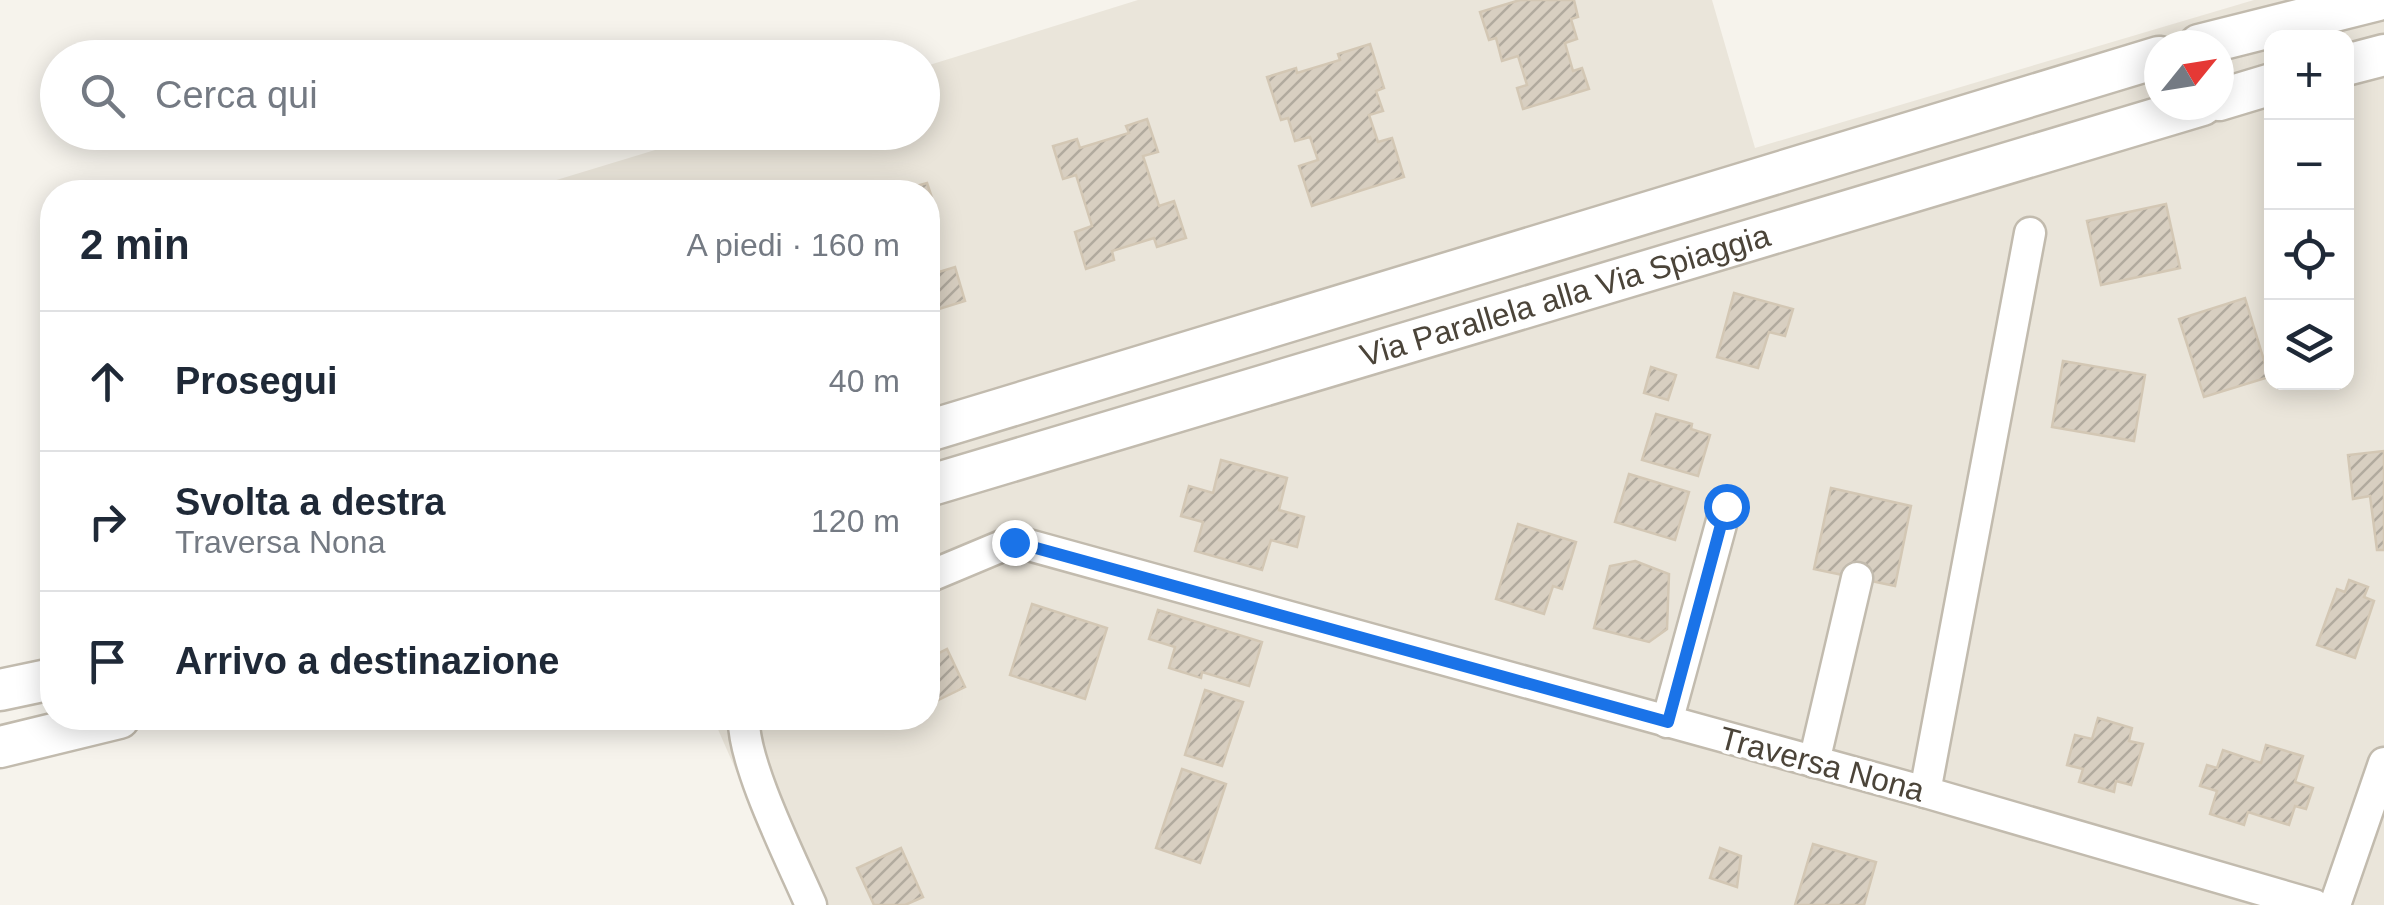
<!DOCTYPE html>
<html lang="it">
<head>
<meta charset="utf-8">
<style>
	body { margin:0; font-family:Helvetica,sans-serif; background:#f6f6f7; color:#1f2937 }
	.controls { position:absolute; right:30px; top:30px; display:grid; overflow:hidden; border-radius:20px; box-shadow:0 5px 25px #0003 }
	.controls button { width:90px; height:90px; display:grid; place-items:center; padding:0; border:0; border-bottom:2px solid #e0e1e3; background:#fff; color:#1f2937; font:50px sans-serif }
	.compass { position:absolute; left:2144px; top:30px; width:90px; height:90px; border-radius:50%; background:#fff; box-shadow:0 5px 25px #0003; rotate:60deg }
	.stop { position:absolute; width:30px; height:30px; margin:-22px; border:8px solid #1a73e8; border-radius:50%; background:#fff }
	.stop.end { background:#1a73e8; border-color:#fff; box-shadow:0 2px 10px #0008 }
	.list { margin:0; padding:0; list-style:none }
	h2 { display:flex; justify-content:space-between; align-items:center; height:130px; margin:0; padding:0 40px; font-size:42px }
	h2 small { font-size:32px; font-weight:400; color:#747a83 }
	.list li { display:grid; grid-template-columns:65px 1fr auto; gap:30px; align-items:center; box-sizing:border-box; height:140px; padding:0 40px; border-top:2px solid #e0e1e3 }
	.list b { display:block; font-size:38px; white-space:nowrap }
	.list p { margin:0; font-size:32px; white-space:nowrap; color:#747a83 }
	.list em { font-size:32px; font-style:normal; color:#747a83 }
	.icon { flex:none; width:55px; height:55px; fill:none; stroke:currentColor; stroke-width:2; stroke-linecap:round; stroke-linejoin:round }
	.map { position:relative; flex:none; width:2384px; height:905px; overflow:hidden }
	.search { position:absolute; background:#fff; box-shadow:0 5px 25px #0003; left:40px; top:40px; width:900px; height:110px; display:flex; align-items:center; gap:25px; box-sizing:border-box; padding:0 35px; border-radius:55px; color:#747a83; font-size:38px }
	.panel { position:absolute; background:#fff; box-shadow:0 5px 25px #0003; left:40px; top:180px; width:900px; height:550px; border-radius:40px }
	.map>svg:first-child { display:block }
</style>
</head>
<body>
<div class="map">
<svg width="2384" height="905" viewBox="0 0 2384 905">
	<defs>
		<pattern id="building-hatch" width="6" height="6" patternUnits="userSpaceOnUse" patternTransform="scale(2.5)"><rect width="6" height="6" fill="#d8cfc1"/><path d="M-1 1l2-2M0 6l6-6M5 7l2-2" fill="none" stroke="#b1aa9e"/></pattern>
	</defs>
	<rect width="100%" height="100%" fill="#f6f3ec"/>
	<path fill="#eae5da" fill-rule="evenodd" d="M1138,0H1712L1755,148L2254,0H2384V905H795L713,718H928V192H517L711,133L922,132L923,67ZM2272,38H2346V382H2272ZM2159,45H2219V105H2159Z"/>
	<g fill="url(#building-hatch)" stroke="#d3c7b4" stroke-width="2.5">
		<polygon points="1520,0 1574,0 1578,17 1571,19 1577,39 1565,43 1573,71 1582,68 1589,89 1523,109 1517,88 1527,85 1518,56 1502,61 1496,38 1489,40 1480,12"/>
		<polygon points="1370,44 1384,88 1376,91 1383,111 1369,115 1378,142 1392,138 1404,177 1312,206 1299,166 1318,160 1310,137 1295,141 1288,118 1281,120 1267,77 1296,68 1297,73 1340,60 1338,54"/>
		<polygon points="1147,119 1158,152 1143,156 1159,206 1174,201 1186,238 1157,247 1154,238 1112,251 1114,260 1086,269 1075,232 1092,226 1076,175 1063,179 1053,146 1077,139 1080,148 1129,133 1126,126"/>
		<polygon points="927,183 938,216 928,219 928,192 906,192 905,189"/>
		<polygon points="2166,204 2180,268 2101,285 2087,221"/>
		<polygon points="928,223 939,272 955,267 965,301 936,310 934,301 928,303"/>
		<polygon points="1734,293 1793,309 1785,336 1769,332 1758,368 1717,357"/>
		<polygon points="2245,298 2269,377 2204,397 2179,319"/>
		<polygon points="2063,361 2145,375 2134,441 2052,427"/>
		<polygon points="1651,367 1676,375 1668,400 1644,393"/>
		<polygon points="1656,414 1692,424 1691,429 1710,435 1698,476 1642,460"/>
		<polygon points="2384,451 2384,550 2377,550 2370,496 2353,499 2348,455"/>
		<polygon points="1221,460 1287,478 1279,510 1304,517 1297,547 1271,540 1262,570 1195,551 1203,522 1181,516 1189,486 1213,493"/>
		<polygon points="1629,474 1689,492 1675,540 1615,522"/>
		<polygon points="1831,488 1911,506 1895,586 1814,569"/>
		<polygon points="1518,524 1576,542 1562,589 1553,586 1544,614 1496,599"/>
		<polygon points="1635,561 1669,574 1667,629 1649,642 1594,628 1610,566"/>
		<polygon points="2349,580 2368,587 2364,597 2374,601 2355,658 2317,645 2337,589 2345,592"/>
		<polygon points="1032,604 1107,628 1085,699 1010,675"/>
		<polygon points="1158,610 1262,642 1249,686 1202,672 1201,678 1169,668 1175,647 1149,639"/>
		<polygon points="928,639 935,655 947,649 965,687 928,705"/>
		<polygon points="1205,690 1243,702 1222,766 1185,755"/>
		<polygon points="2098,718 2132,728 2129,741 2143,744 2131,785 2116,781 2114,792 2079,782 2083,769 2067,765 2075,735 2092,739"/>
		<polygon points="2266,745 2303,756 2295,782 2313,788 2306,809 2295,806 2289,825 2248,812 2244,825 2210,814 2217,791 2200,786 2207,765 2217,768 2223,750 2261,763"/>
		<polygon points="1182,769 1226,784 1200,863 1156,848"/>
		<polygon points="1813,844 1876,862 1864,905 1795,905"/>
		<polygon points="901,848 923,897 905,905 874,905 857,868"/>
		<polygon points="1720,848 1741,856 1737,887 1710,878"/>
	</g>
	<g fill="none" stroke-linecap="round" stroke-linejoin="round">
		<defs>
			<g id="minor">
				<polyline points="928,577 1014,541 1925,792 2314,905"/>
				<path d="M744,718C742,762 792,861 811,905"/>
				<polyline points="1667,722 1726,506"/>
				<polyline points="1814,762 1857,578"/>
				<polyline points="1925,792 2030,233"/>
				<polyline points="2335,905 2384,763"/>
			</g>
			<g id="tertiary">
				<polyline points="2199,45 2378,0"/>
				<polyline points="2346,65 2384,55"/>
				<polyline points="2219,100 2272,84"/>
				<polyline points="928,431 2159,57"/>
				<path id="s1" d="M928,486L2202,105"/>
				<polyline points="0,690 52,679"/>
				<polyline points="0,747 119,718"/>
			</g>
		</defs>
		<use href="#minor" stroke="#c2bbae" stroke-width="35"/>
		<use href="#tertiary" stroke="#c2bbae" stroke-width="45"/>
		<use href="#minor" stroke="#fff" stroke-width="30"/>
		<use href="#tertiary" stroke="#fff" stroke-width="40"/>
	</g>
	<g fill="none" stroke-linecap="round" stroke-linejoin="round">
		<polyline stroke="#1a73e8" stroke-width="12" points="1014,542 1668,722 1726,506"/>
	</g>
	<g text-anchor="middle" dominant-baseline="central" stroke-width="8" stroke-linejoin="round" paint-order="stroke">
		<g font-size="32" fill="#4b4439" stroke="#fff">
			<text stroke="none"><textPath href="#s1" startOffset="665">Via Parallela alla Via Spiaggia</textPath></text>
			<text transform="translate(1822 764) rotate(15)">Traversa Nona</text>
		</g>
	</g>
</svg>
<div class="controls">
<button>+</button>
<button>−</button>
<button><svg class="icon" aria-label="locate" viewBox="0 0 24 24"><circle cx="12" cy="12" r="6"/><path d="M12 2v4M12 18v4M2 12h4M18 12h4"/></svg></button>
<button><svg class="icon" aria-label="layers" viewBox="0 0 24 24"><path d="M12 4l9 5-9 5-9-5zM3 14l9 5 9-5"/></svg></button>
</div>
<svg class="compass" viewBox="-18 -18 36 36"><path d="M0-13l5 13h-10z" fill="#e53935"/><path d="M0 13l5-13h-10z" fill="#747a83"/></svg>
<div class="stop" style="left:1726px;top:506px"></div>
<div class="stop end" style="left:1014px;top:542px"></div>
<div class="search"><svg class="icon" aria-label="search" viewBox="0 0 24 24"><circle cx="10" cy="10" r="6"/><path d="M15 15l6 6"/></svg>Cerca qui</div>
<section class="panel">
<h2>2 min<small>A piedi · 160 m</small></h2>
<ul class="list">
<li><svg class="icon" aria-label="ahead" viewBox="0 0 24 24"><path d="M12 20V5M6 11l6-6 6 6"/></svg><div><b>Prosegui</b></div><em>40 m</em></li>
<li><svg class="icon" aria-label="right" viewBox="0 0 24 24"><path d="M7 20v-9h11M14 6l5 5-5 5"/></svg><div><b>Svolta a destra</b><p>Traversa Nona</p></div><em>120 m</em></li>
<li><svg class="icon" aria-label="arrive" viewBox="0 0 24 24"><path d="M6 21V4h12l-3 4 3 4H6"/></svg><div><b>Arrivo a destinazione</b></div></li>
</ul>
</section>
</div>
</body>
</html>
